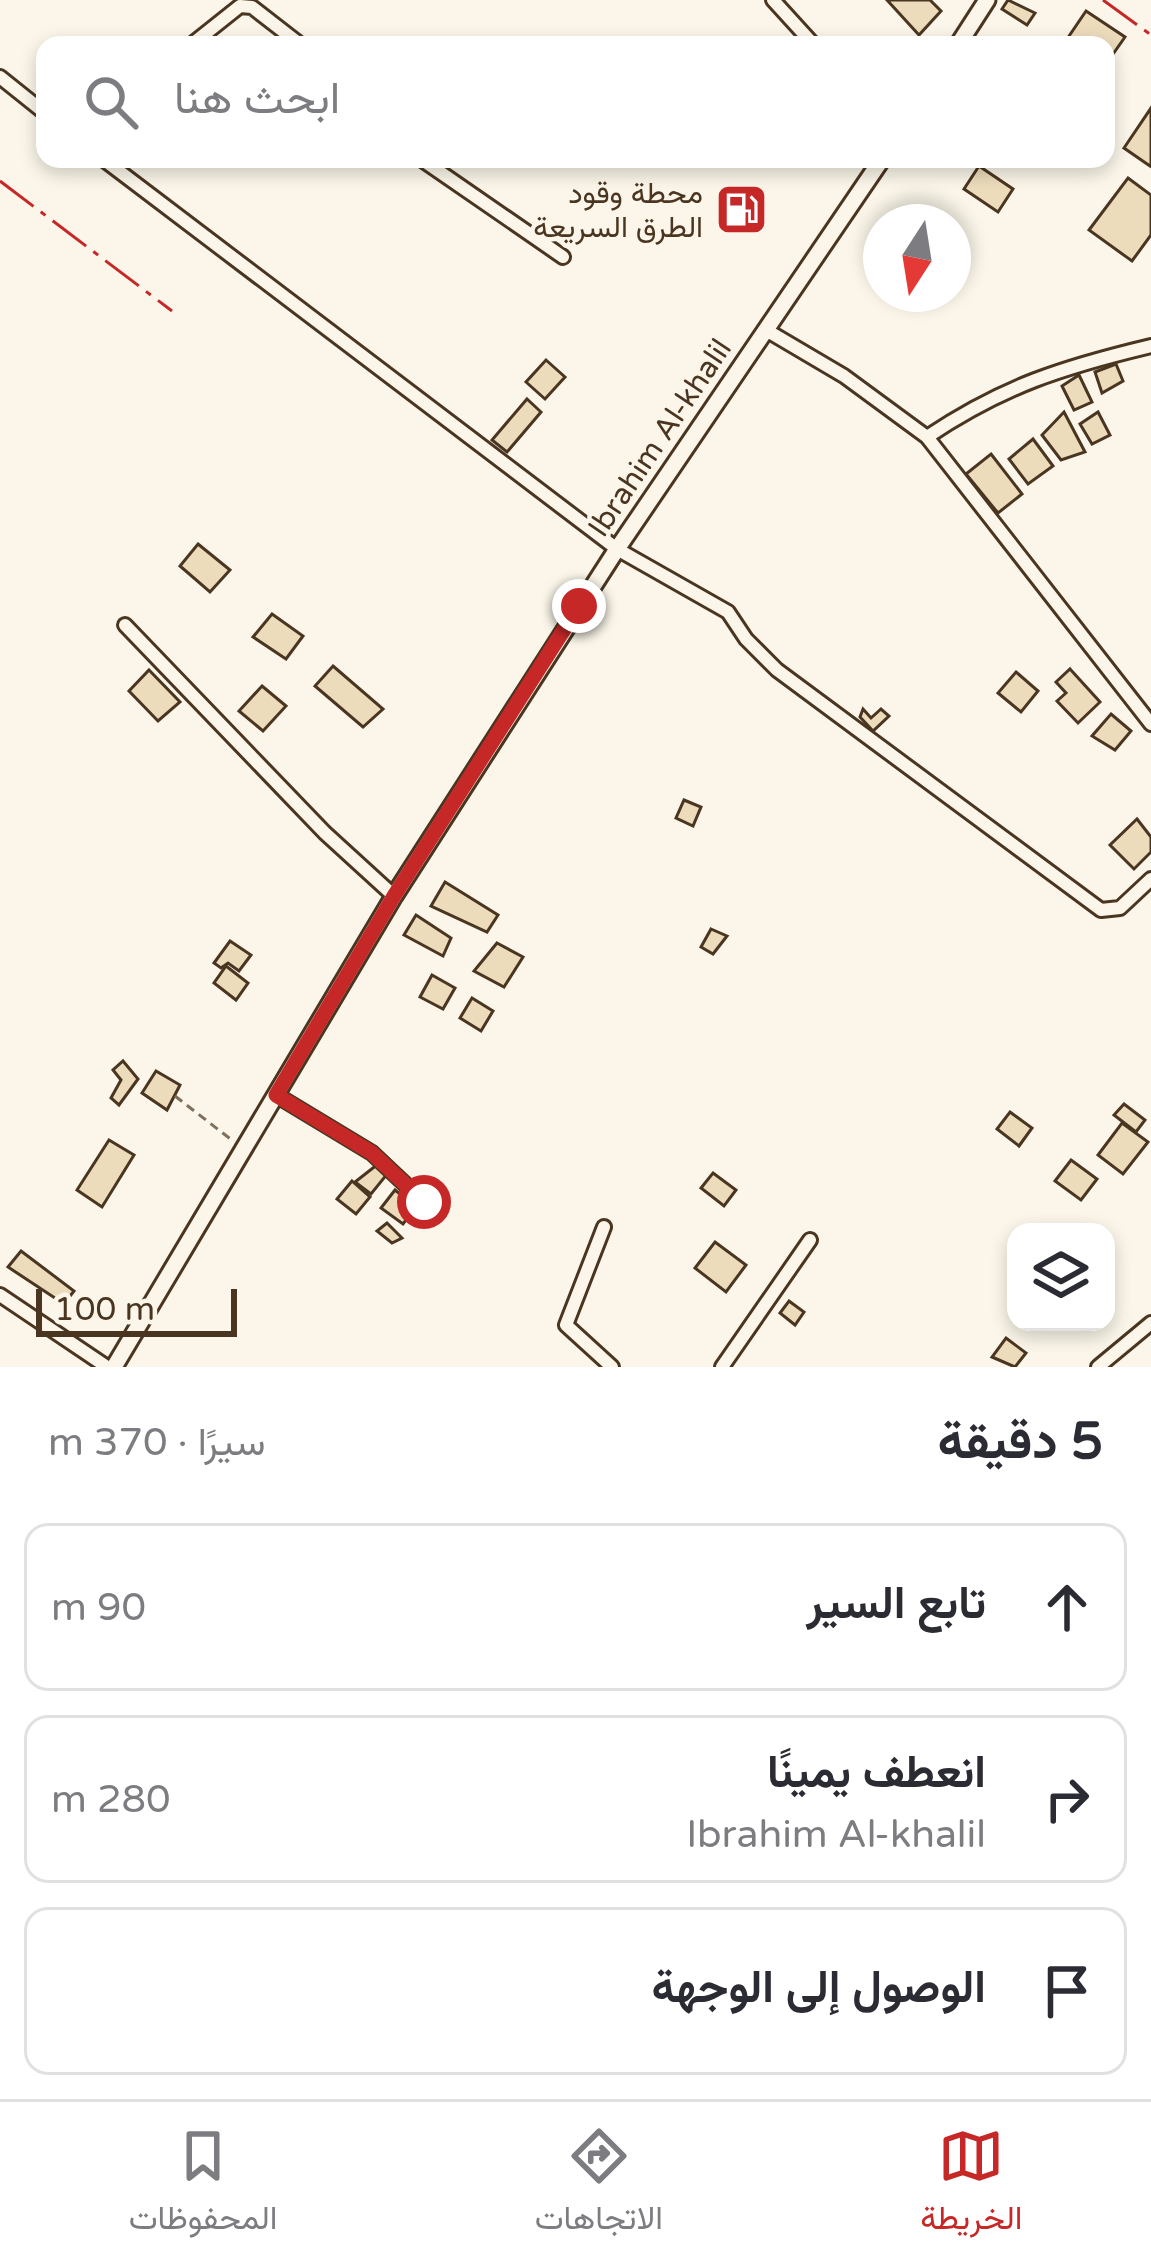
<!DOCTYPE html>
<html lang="ar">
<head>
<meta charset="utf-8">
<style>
	body { margin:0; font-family:"Varela Round",Vazirmatn,sans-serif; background:#f2f2f3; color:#2b2b33; direction:rtl }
	.controls { position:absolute; right:36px; bottom:36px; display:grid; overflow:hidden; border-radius:24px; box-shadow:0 6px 18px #0003 }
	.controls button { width:108px; height:108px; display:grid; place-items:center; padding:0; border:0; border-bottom:3px solid #e1e1e2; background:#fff; color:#2b2b33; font:60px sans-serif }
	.compass { position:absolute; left:863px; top:204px; width:108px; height:108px; border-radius:50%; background:#fff; box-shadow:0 6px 18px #0003; rotate:192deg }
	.scale { position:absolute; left:36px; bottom:30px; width:201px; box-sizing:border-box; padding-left:12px; border:6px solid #4a3520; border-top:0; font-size:33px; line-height:42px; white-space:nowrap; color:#4a3520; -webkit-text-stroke:9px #fbf6e9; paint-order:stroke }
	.stop { position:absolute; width:36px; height:36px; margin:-27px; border:9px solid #c62828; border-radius:50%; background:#fff }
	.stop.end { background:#c62828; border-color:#fff; box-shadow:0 3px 12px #0008 }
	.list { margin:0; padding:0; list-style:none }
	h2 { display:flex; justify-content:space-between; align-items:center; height:156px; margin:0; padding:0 48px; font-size:51px }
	h2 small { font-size:39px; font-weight:400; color:#7c7c81 }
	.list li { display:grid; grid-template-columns:78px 1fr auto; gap:36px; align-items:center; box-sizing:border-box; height:168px; margin:0 24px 24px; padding:0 24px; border:3px solid #e1e1e2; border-radius:24px }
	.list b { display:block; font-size:45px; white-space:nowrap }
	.list p { margin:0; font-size:39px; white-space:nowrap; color:#7c7c81 }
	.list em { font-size:39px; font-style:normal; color:#7c7c81 }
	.icon { flex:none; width:66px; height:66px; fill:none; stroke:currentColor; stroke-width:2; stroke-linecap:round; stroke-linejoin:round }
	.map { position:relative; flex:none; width:1151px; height:1367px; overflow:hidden; direction:ltr }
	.search { position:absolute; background:#fff; box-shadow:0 6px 18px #0003; left:36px; right:36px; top:36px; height:132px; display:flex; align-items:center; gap:30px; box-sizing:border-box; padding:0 42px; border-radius:24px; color:#7c7c81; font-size:45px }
	.sheet { height:732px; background:#fff }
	nav { display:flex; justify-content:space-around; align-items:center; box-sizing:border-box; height:168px; border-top:3px solid #e1e1e2; background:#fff; font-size:33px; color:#7c7c81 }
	nav a { display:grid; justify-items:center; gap:6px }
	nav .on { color:#c62828 }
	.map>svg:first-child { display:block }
</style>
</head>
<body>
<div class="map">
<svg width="1151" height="1367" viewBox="0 0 1151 1367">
	<rect width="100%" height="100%" fill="#fbf6e9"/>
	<g fill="#ecdcbc" stroke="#4a3520" stroke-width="3">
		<polygon points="887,0 930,0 941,11 919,35"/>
		<polygon points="1008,0 1035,13 1027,25 1002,9"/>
		<polygon points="1086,11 1125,37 1106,64 1106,45 1063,45"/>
		<polygon points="1151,108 1151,164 1150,166 1124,148"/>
		<polygon points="979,166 1013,189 998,212 964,189"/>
		<polygon points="1128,178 1151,195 1151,235 1132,261 1089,230"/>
		<polygon points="546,360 565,377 545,399 526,382"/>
		<polygon points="1116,364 1123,381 1102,393 1095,372"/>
		<polygon points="1079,375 1092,402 1074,410 1062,386"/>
		<polygon points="527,399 541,412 507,452 492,440"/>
		<polygon points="1064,412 1085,452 1061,460 1042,435"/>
		<polygon points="1098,412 1110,435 1092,444 1080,424"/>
		<polygon points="1033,439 1053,466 1028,484 1009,459"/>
		<polygon points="991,454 1022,494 998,513 966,474"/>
		<polygon points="198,544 230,570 210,592 180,566"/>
		<polygon points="272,614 303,636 286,659 253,637"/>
		<polygon points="333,666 383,709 363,727 315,686"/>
		<polygon points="1070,669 1100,702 1078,723 1057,701 1066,693 1056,682"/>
		<polygon points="149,670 180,702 158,721 129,691"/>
		<polygon points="1016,672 1038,691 1021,712 998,693"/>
		<polygon points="262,686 286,706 263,731 239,711"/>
		<polygon points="863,709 871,718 881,709 889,716 873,731 860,717"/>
		<polygon points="1111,714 1131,731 1115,750 1092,736"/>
		<polygon points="684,800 701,807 693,826 676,818"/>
		<polygon points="1137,819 1151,837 1151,852 1134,869 1110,845"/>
		<polygon points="445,882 498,915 487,932 431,906"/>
		<polygon points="416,915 451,938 443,956 404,935"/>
		<polygon points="711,929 727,936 713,954 701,947"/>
		<polygon points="230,941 251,955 239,971 228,963 221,968 214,963"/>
		<polygon points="497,943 523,957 504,987 474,971"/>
		<polygon points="226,966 248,983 236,1000 214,983"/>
		<polygon points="432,975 455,988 443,1009 420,997"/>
		<polygon points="472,998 493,1011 481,1031 460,1018"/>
		<polygon points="123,1061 138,1079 119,1105 111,1098 121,1080 113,1070"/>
		<polygon points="156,1071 180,1085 167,1110 142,1093"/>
		<polygon points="1124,1104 1145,1120 1136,1132 1114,1115"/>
		<polygon points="1010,1112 1032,1128 1019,1146 997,1129"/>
		<polygon points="1122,1123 1148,1142 1123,1174 1098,1155"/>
		<polygon points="109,1140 134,1155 102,1207 77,1190"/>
		<polygon points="1071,1160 1097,1179 1081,1200 1055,1181"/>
		<polygon points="378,1164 388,1173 371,1194 355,1182"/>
		<polygon points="713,1173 736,1190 724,1206 701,1188"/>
		<polygon points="352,1181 370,1197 356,1214 337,1199"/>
		<polygon points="395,1190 416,1207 403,1224 381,1208"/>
		<polygon points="387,1223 402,1238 392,1243 377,1231"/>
		<polygon points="715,1242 746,1265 726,1292 695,1268"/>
		<polygon points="21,1251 74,1291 64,1304 8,1267"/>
		<polygon points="789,1301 804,1312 795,1325 780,1313"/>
		<polygon points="1006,1338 1026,1353 1015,1367 992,1357"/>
	</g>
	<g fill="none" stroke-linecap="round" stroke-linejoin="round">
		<defs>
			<g id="minor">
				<polyline points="773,0 814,45"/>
				<polyline points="191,45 240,6 252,7 301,45"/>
				<polyline points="0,77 45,113"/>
				<polyline points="103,159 617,549 728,612 746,639 777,670 1101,910 1120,908 1151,879"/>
				<polyline points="421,159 563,257"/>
				<polyline points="766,330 844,376 927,437 1151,724"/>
				<path d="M927,437C1003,386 1063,367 1151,346"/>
				<polyline points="125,625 325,833 394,896"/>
				<polyline points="276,1095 372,1153 424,1202"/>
				<polyline points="604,1227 566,1325 612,1367"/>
				<polyline points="0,1295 107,1367"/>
				<polyline points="722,1367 810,1240"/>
				<polyline points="1098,1367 1151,1323"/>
			</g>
			<g id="tertiary">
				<polyline points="958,45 987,0"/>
				<polyline points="114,1367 394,896 617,549 882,159"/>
			</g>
		</defs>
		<use href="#minor" stroke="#4a3520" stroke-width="18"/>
		<use href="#tertiary" stroke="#4a3520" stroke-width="21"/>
		<polyline stroke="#7f6f5c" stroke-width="3" stroke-dasharray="9 6" stroke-linecap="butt" points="175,1096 233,1141"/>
		<use href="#minor" stroke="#fbf6e9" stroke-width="12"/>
		<use href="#tertiary" stroke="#fbf6e9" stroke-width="15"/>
		<g stroke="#c62828" stroke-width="3" stroke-dasharray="42 9 6 9" stroke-linecap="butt">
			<polyline points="1103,0 1151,35"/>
			<polyline points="0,181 172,311"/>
		</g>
	</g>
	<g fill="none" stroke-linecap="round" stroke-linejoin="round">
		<polyline stroke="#c62828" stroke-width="15" points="424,1202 372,1153 276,1095 394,896 579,606"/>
	</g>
	<defs>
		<symbol id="fuel-square" viewBox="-11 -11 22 22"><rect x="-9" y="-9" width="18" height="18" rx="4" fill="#c62828" stroke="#fbf6e9"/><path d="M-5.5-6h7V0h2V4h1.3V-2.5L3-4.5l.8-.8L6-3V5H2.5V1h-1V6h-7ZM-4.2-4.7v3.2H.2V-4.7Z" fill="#fff"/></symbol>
	</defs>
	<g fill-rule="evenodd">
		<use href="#fuel-square" x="712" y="180" width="59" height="59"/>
	</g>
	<g text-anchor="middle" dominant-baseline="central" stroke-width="9" stroke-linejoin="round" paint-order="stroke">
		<g font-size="30" fill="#4a3520" stroke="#fbf6e9" text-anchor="end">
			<text x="703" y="193">محطة وقود<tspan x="703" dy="34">الطرق السريعة</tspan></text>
		</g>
		<g font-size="30" fill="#4a3520" stroke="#fbf6e9">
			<text transform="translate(660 438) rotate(-56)">Ibrahim Al-khalil</text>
		</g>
	</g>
</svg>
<div class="controls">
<button><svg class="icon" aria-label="layers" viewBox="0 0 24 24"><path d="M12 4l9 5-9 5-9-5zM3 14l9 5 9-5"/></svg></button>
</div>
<svg class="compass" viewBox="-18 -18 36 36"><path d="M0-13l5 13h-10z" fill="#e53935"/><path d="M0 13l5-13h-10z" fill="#7c7c81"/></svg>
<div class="scale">100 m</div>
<div class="stop" style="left:424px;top:1202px"></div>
<div class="stop end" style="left:579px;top:606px"></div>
<div class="search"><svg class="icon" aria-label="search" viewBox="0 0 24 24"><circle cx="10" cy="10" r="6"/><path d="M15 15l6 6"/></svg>ابحث هنا</div>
</div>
<section class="sheet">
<h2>5 دقيقة<small>سيرًا · 370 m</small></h2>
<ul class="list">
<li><svg class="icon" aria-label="ahead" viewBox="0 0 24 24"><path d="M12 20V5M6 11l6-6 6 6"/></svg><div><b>تابع السير</b></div><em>90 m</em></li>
<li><svg class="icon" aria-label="right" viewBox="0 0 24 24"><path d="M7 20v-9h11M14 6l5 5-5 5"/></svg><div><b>انعطف يمينًا</b><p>Ibrahim Al-khalil</p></div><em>280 m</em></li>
<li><svg class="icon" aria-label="arrive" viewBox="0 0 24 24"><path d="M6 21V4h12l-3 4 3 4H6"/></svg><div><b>الوصول إلى الوجهة</b></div></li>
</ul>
</section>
<nav>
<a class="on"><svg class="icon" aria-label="map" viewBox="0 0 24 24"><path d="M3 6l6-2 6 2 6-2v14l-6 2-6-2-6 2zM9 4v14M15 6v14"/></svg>الخريطة</a>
<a><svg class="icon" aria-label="directions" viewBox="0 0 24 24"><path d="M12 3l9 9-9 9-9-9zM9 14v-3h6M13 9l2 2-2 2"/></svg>الاتجاهات</a>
<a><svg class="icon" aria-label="saved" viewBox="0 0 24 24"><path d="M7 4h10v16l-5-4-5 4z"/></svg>المحفوظات</a>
</nav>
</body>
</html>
